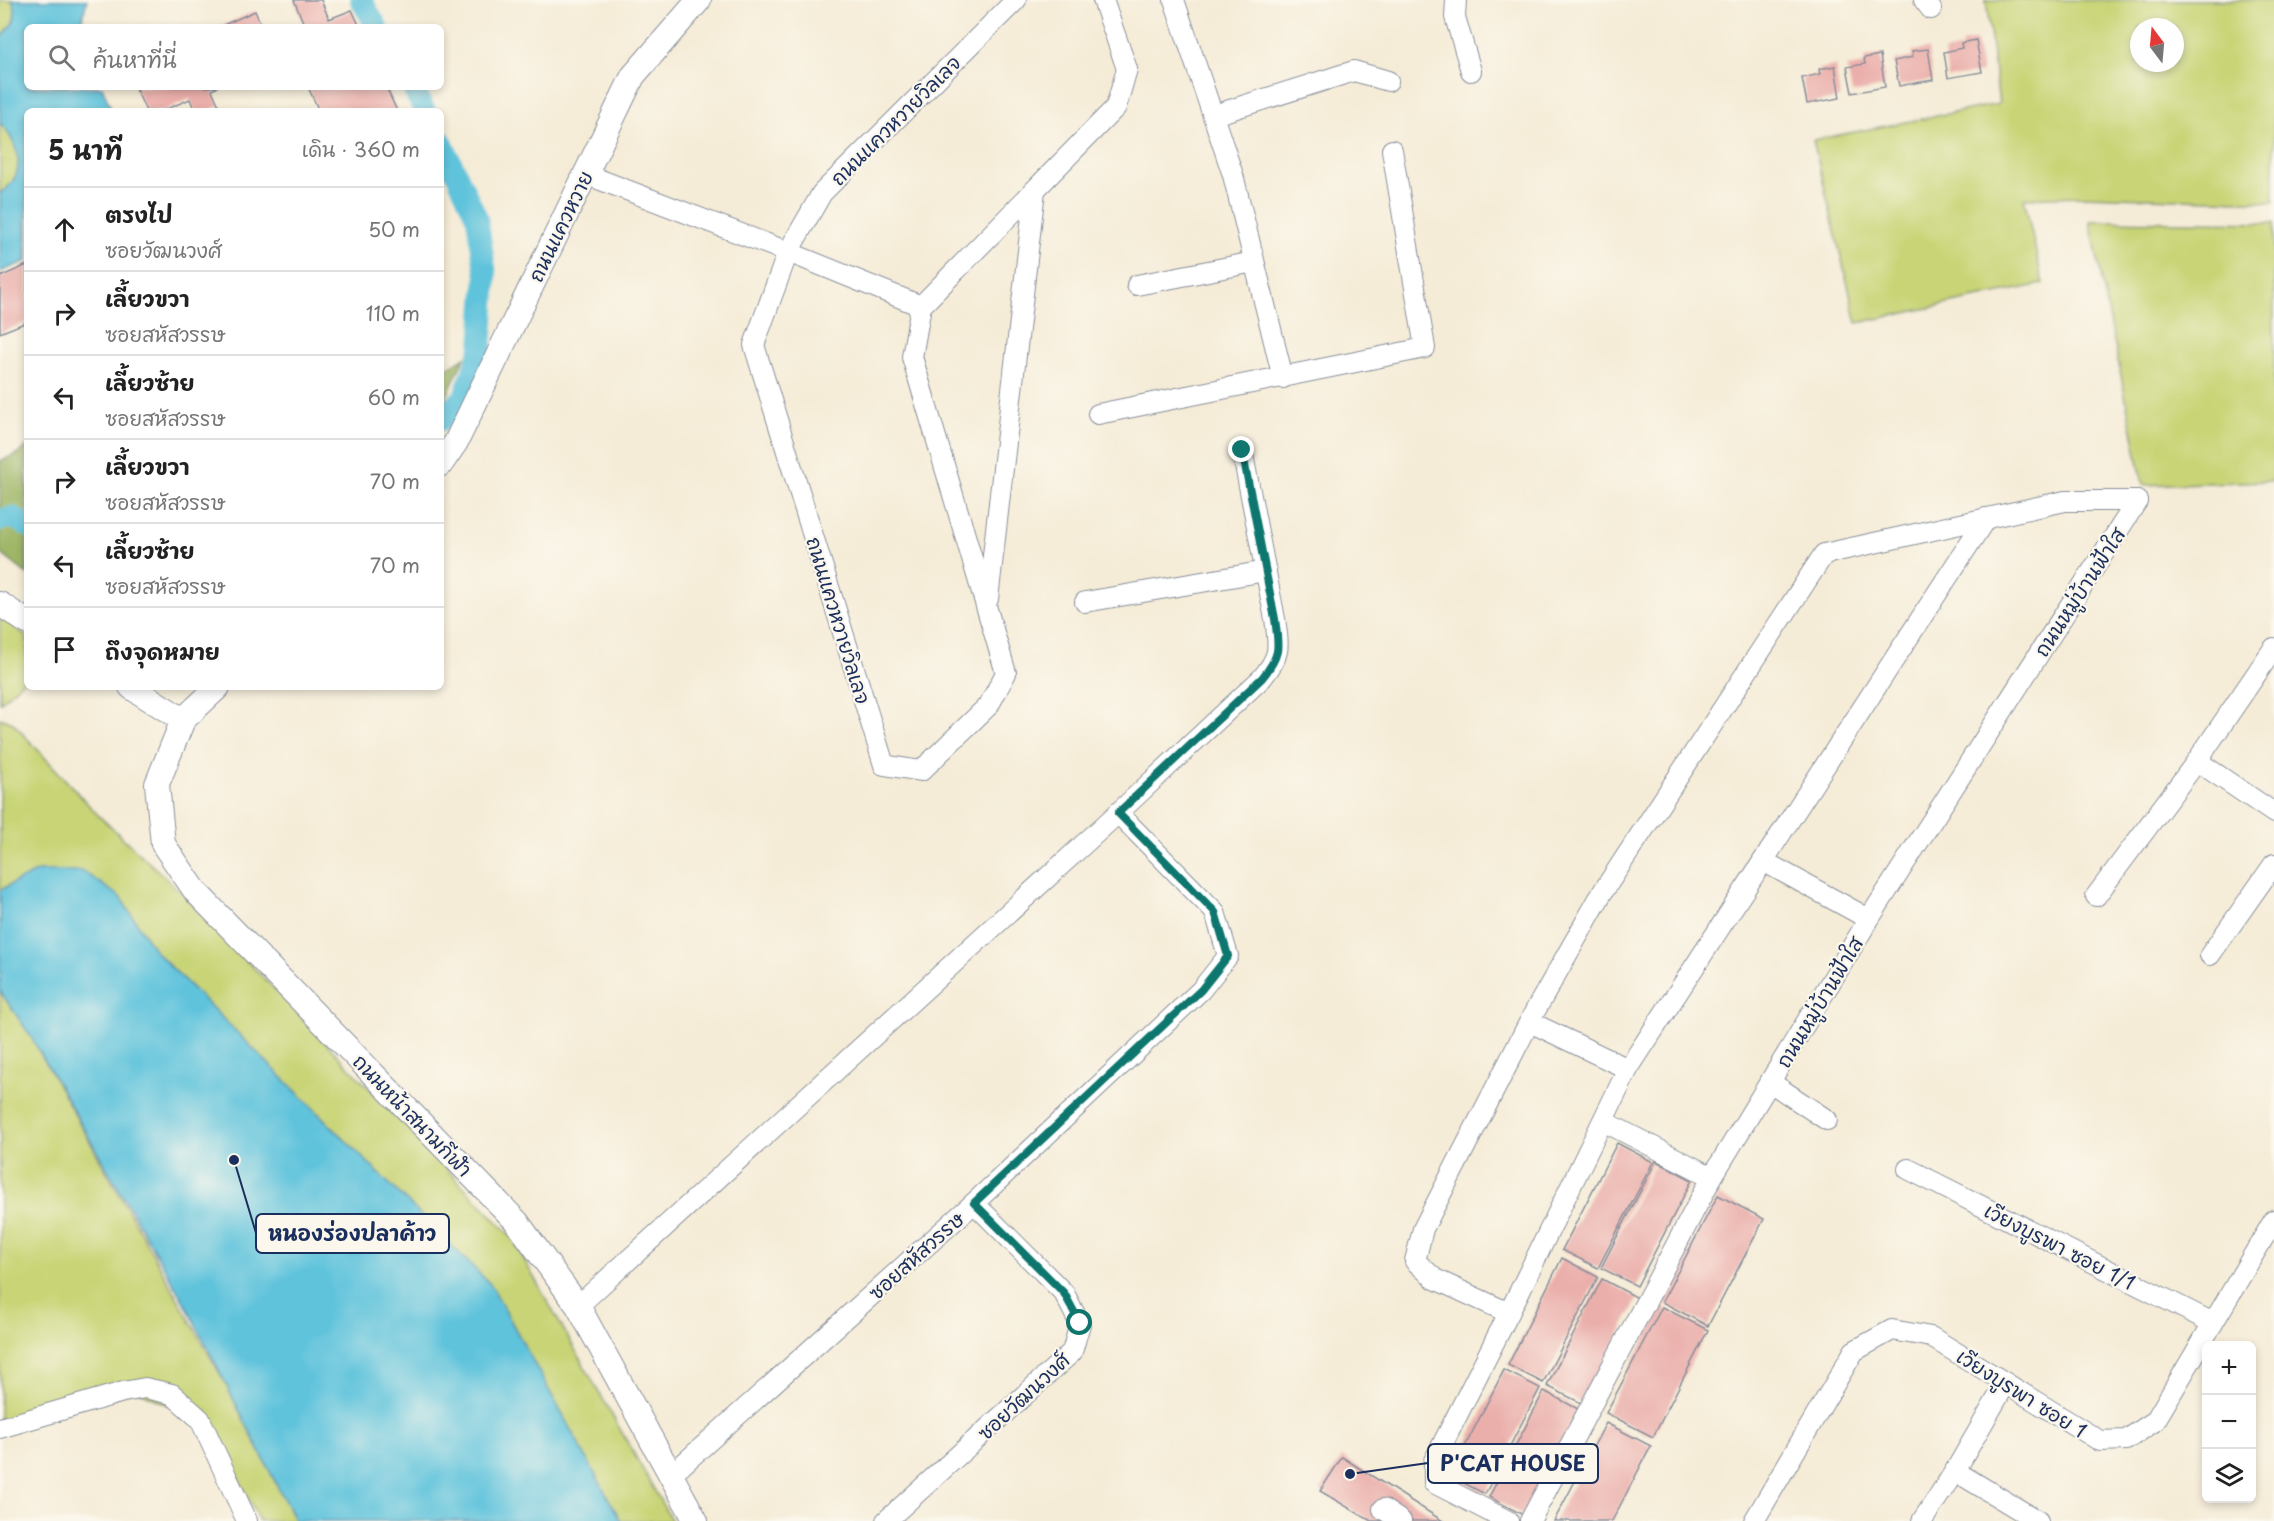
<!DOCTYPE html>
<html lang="th">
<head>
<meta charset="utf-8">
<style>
	body { margin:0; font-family:"Playpen Sans","Playpen Sans Thai",sans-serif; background:#f6f6f6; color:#222 }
	.controls { position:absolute; right:18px; bottom:18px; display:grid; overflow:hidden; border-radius:9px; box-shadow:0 3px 9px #0003 }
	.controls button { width:54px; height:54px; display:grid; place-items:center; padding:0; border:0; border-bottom:2px solid #e0e0e0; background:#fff; color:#222; font:30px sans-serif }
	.compass { position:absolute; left:2130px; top:18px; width:54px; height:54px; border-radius:50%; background:#fff; box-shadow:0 3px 9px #0003; rotate:344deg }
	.stop { position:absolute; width:18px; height:18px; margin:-14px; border:4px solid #0f766e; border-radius:50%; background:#fff }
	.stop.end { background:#0f766e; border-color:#fff; box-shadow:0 2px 6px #0008 }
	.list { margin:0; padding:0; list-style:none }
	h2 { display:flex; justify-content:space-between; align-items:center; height:78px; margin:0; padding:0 24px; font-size:26px }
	h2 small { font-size:20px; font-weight:400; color:#767676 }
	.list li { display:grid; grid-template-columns:39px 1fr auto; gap:18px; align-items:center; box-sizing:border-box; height:84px; padding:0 24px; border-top:2px solid #e0e0e0 }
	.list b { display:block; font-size:22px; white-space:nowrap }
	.list p { margin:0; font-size:20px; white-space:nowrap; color:#767676 }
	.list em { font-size:20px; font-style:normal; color:#767676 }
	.icon { flex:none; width:33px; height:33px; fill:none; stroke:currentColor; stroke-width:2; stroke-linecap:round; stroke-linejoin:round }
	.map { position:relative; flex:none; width:2274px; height:1521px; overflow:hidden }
	.search { position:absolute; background:#fff; box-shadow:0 3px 9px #0003; left:24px; top:24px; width:420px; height:66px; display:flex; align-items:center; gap:15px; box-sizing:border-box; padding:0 21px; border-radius:9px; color:#767676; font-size:22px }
	.panel { position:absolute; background:#fff; box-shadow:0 3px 9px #0003; left:24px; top:108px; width:420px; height:582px; border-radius:9px }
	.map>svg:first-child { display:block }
</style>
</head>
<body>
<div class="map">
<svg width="2274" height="1521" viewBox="0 0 2274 1521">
	<rect width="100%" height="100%" fill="#fbf7ec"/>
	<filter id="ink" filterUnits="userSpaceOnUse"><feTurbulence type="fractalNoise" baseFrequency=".0167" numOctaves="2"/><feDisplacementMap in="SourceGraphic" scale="12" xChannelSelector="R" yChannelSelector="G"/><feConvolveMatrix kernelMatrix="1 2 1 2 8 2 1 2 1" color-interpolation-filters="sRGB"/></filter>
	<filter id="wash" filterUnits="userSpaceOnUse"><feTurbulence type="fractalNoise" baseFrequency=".008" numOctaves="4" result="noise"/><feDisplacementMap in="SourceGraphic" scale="24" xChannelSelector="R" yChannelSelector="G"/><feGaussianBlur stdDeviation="1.35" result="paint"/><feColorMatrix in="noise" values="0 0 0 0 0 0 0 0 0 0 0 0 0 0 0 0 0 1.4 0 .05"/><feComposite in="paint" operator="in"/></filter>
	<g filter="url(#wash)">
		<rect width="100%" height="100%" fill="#f5ecd7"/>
		<g fill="#c8d475" stroke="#72826a" stroke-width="1.5" fill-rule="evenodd">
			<path d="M0,0H12C19,16 12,28 0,40Z"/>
			<path d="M1986,0H2274V202L2082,196L2024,198L2043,284L1857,323L1813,140L1999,104ZM2139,27H2175V63H2139Z"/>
			<path d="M0,123C20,144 28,175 0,193Z"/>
			<polygon points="2090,221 2274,223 2274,481 2143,485"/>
			<polygon points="0,616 27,637 27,677 0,703"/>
			<polygon points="0,718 13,723 98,815 183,894 510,1235 672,1521 621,1521 491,1285 155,951 120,897 38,871 0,890"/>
			<polygon points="0,991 30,1035 225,1383 295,1521 259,1521 206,1411 200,1419 136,1390 0,1429"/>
		</g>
		<g fill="#9eb666" stroke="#5c7262" stroke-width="1.5">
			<polygon points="465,357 441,408 441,372"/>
			<polygon points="27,446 27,574 0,553 0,461 20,453"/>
		</g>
		<g fill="#5ec3dc" stroke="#3c799d" stroke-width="1.5">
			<path d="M12,0H87L81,23L82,27H27V87H102L112,111H27V261L0,272V193C28,175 20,144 0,123V40L14,21L15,8Z"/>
			<polygon points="38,871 83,871 120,897 155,951 491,1285 621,1521 295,1521 188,1309 30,1035 0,991 0,890"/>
		</g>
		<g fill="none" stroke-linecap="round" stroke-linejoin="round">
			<g stroke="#5ec3dc" stroke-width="22">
				<polyline points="361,0 377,27"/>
				<polyline points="412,87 425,111"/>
				<polyline points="441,141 477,218 486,275 481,349 464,397 441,420"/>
				<polyline points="0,520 13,517 27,526"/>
			</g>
		</g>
		<g id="blocks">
			<g fill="#ebafab">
				<polygon points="294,0 321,0 329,19 352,10 360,27 305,27"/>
				<polygon points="255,11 262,27 219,27"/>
				<polygon points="1976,40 1982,72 1948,78 1944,52 1962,48 1961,43"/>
				<polygon points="1928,49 1933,80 1899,86 1894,61 1913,57 1912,51"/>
				<polygon points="1880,55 1885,87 1852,93 1847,67 1865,64 1864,58"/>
				<polygon points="1835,66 1840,98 1807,104 1802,78 1820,74 1819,69"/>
				<polygon points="135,87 218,87 212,90 219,106 207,111 195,111 190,99 162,111 146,111"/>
				<polygon points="308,87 386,87 397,111 319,111"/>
				<polygon points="27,265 27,322 0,333 0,277"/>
				<polygon points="1617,1143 1653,1162 1598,1268 1562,1250"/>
				<polygon points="1656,1161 1692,1180 1637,1286 1601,1268"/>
				<polygon points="1718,1195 1764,1219 1708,1326 1662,1302"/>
				<polygon points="1562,1258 1598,1277 1543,1383 1508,1365"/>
				<polygon points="1602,1279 1638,1298 1583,1404 1547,1386"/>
				<polygon points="1662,1307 1708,1330 1653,1437 1606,1413"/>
				<polygon points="1504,1370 1540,1388 1485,1494 1450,1476"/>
				<polygon points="1544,1391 1580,1410 1525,1516 1489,1497"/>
				<polygon points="1606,1423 1651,1446 1612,1521 1554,1521"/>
				<polygon points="1342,1457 1443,1521 1371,1521 1320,1491"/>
			</g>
		</g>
	</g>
	<g filter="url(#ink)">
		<use href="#blocks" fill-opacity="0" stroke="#888e9a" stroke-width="1.5"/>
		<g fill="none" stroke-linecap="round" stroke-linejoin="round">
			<defs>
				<g id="minor">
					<polyline points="1016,0 822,193 788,252 754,345 884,765 921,771 989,705 1006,673 912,357 921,306 1116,107 1127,69 1103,0"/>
					<polyline points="1174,0 1233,175 1283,378"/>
					<polyline points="1456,0 1455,17 1471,71"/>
					<polyline points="1924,0 1931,9"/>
					<polyline points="1214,115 1354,71 1388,81"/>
					<polyline points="585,174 788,252 921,306"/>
					<polyline points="1137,285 1254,262"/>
					<polyline points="1098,414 1425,348 1392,150"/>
					<polyline points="988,599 1035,190"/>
					<polyline points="1085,602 1266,571"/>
					<polyline points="2197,761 2274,813"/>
					<polyline points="1763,861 1869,919"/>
					<polyline points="2096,896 2197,761 2274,648"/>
					<polyline points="2210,955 2274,864"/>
					<polyline points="1530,1022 1628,1069"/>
					<polyline points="1770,1082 1827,1120"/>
					<polyline points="1603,1121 1712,1177"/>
					<polyline points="1908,1169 2213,1323"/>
					<path d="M578,1306L1118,813L1262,678C1281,655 1279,648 1275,619L1242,450"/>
					<polyline points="1509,1313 1435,1279 1415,1261 1423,1229 1535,1011 1602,893 1824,554 2065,501 2137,501"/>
					<polyline points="0,1428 123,1392 145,1388 172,1394 200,1419 247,1521"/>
					<polyline points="1955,1471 2038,1521"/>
					<polyline points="671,1475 974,1203 1201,990 1228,956 1215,912 1118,813"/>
					<polyline points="1383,1509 1401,1521"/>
					<polyline points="886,1521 1072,1352 1080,1324 1064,1293 974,1203"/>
					<polyline points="1508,1521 1434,1483 1434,1461 1509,1313 1628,1069 1986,518"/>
					<polyline points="1530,1521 1712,1177 1869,919 2137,501"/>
					<polyline points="1754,1521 1854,1351 1892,1330 1931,1337 2100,1441 2126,1440 2155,1421 2274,1220"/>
					<polyline points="1922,1521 1955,1471 2006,1383"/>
				</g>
				<g id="tertiary">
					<polyline points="441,464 456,442 633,76 699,0"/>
					<polyline points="0,604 27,622"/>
					<polyline points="131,687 183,720 218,687"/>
					<polyline points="183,720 157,784 163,844 196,892 517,1222 578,1306 696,1521"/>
				</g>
			</defs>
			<use href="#minor" stroke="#888e9a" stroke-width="22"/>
			<use href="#tertiary" stroke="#888e9a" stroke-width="26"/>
			<use href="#minor" stroke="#fff" stroke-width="20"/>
			<use href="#tertiary" stroke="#fff" stroke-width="24"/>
		</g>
	</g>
	<g fill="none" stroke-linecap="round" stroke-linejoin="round" filter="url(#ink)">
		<path stroke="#0f766e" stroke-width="8" d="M1080,1323L1064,1293L974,1203L1201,990L1228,956L1215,912L1118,813L1262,678C1281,655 1279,648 1275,619L1242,450"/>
	</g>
	<g text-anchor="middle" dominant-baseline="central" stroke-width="4.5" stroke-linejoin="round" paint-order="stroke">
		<g font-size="20" fill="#1b2f5e" stroke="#fbf7ec">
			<text transform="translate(895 120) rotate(-45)">ถนนแควหวายวิลเลจ</text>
			<text transform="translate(560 226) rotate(-64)">ถนนแควหวาย</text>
			<text transform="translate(2079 592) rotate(-57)">ถนนหมู่บ้านฟ้าใส</text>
			<text transform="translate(839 620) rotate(73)">ถนนแควหวายวิลเลจ</text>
			<text transform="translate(1819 1002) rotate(-59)">ถนนหมู่บ้านฟ้าใส</text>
			<text transform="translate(413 1115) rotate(46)">ถนนหน้าสนามกีฬา</text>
			<text transform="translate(2060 1246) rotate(27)">เวียงบูรพา ซอย 1/1</text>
			<text transform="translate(916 1255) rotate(-42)">ซอยสหัสวรรษ</text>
			<text transform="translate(2022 1393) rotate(32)">เวียงบูรพา ซอย 1</text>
			<text transform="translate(1023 1396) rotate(-43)">ซอยวัฒนวงศ์</text>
		</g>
	</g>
	<path fill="none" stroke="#1b2f5e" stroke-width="2" d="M234 1160L256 1233M1350 1474L1428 1463"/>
	<g fill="#1b2f5e" stroke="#fbf7ec" stroke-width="2">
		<circle cx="234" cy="1160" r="6"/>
		<circle cx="1350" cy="1474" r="6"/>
	</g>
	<g fill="#fbf7ec" stroke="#1b2f5e" stroke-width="2">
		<rect x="256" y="1214" width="193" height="39" rx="6"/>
		<rect x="1428" y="1444" width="170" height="39" rx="6"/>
	</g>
	<g font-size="21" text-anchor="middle" font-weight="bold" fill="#1b2f5e">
		<text x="352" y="1241">หนองร่องปลาค้าว</text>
		<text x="1513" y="1471">P'CAT HOUSE</text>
	</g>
</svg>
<div class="controls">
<button>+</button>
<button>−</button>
<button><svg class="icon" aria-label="layers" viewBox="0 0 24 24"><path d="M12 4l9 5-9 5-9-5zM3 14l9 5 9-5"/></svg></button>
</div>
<svg class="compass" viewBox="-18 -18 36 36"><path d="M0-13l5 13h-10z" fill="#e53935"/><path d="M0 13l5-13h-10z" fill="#767676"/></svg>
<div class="stop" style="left:1080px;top:1323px"></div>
<div class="stop end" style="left:1242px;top:450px"></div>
<div class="search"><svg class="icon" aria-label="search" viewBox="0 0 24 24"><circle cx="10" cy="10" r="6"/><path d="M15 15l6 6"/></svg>ค้นหาที่นี่</div>
<section class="panel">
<h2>5 นาที<small>เดิน · 360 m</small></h2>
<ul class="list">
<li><svg class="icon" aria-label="ahead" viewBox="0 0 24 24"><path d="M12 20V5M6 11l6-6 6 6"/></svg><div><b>ตรงไป</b><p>ซอยวัฒนวงศ์</p></div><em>50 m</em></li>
<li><svg class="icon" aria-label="right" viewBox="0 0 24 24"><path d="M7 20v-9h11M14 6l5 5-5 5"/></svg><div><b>เลี้ยวขวา</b><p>ซอยสหัสวรรษ</p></div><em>110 m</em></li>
<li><svg class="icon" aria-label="left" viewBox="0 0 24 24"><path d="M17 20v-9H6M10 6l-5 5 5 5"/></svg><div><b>เลี้ยวซ้าย</b><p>ซอยสหัสวรรษ</p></div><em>60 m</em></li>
<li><svg class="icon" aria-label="right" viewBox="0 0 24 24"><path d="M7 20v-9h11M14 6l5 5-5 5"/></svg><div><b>เลี้ยวขวา</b><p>ซอยสหัสวรรษ</p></div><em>70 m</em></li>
<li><svg class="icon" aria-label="left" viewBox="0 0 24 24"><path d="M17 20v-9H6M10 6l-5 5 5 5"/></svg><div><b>เลี้ยวซ้าย</b><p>ซอยสหัสวรรษ</p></div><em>70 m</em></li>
<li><svg class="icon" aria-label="arrive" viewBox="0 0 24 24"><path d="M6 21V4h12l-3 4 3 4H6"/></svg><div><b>ถึงจุดหมาย</b></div></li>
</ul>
</section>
</div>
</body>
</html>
